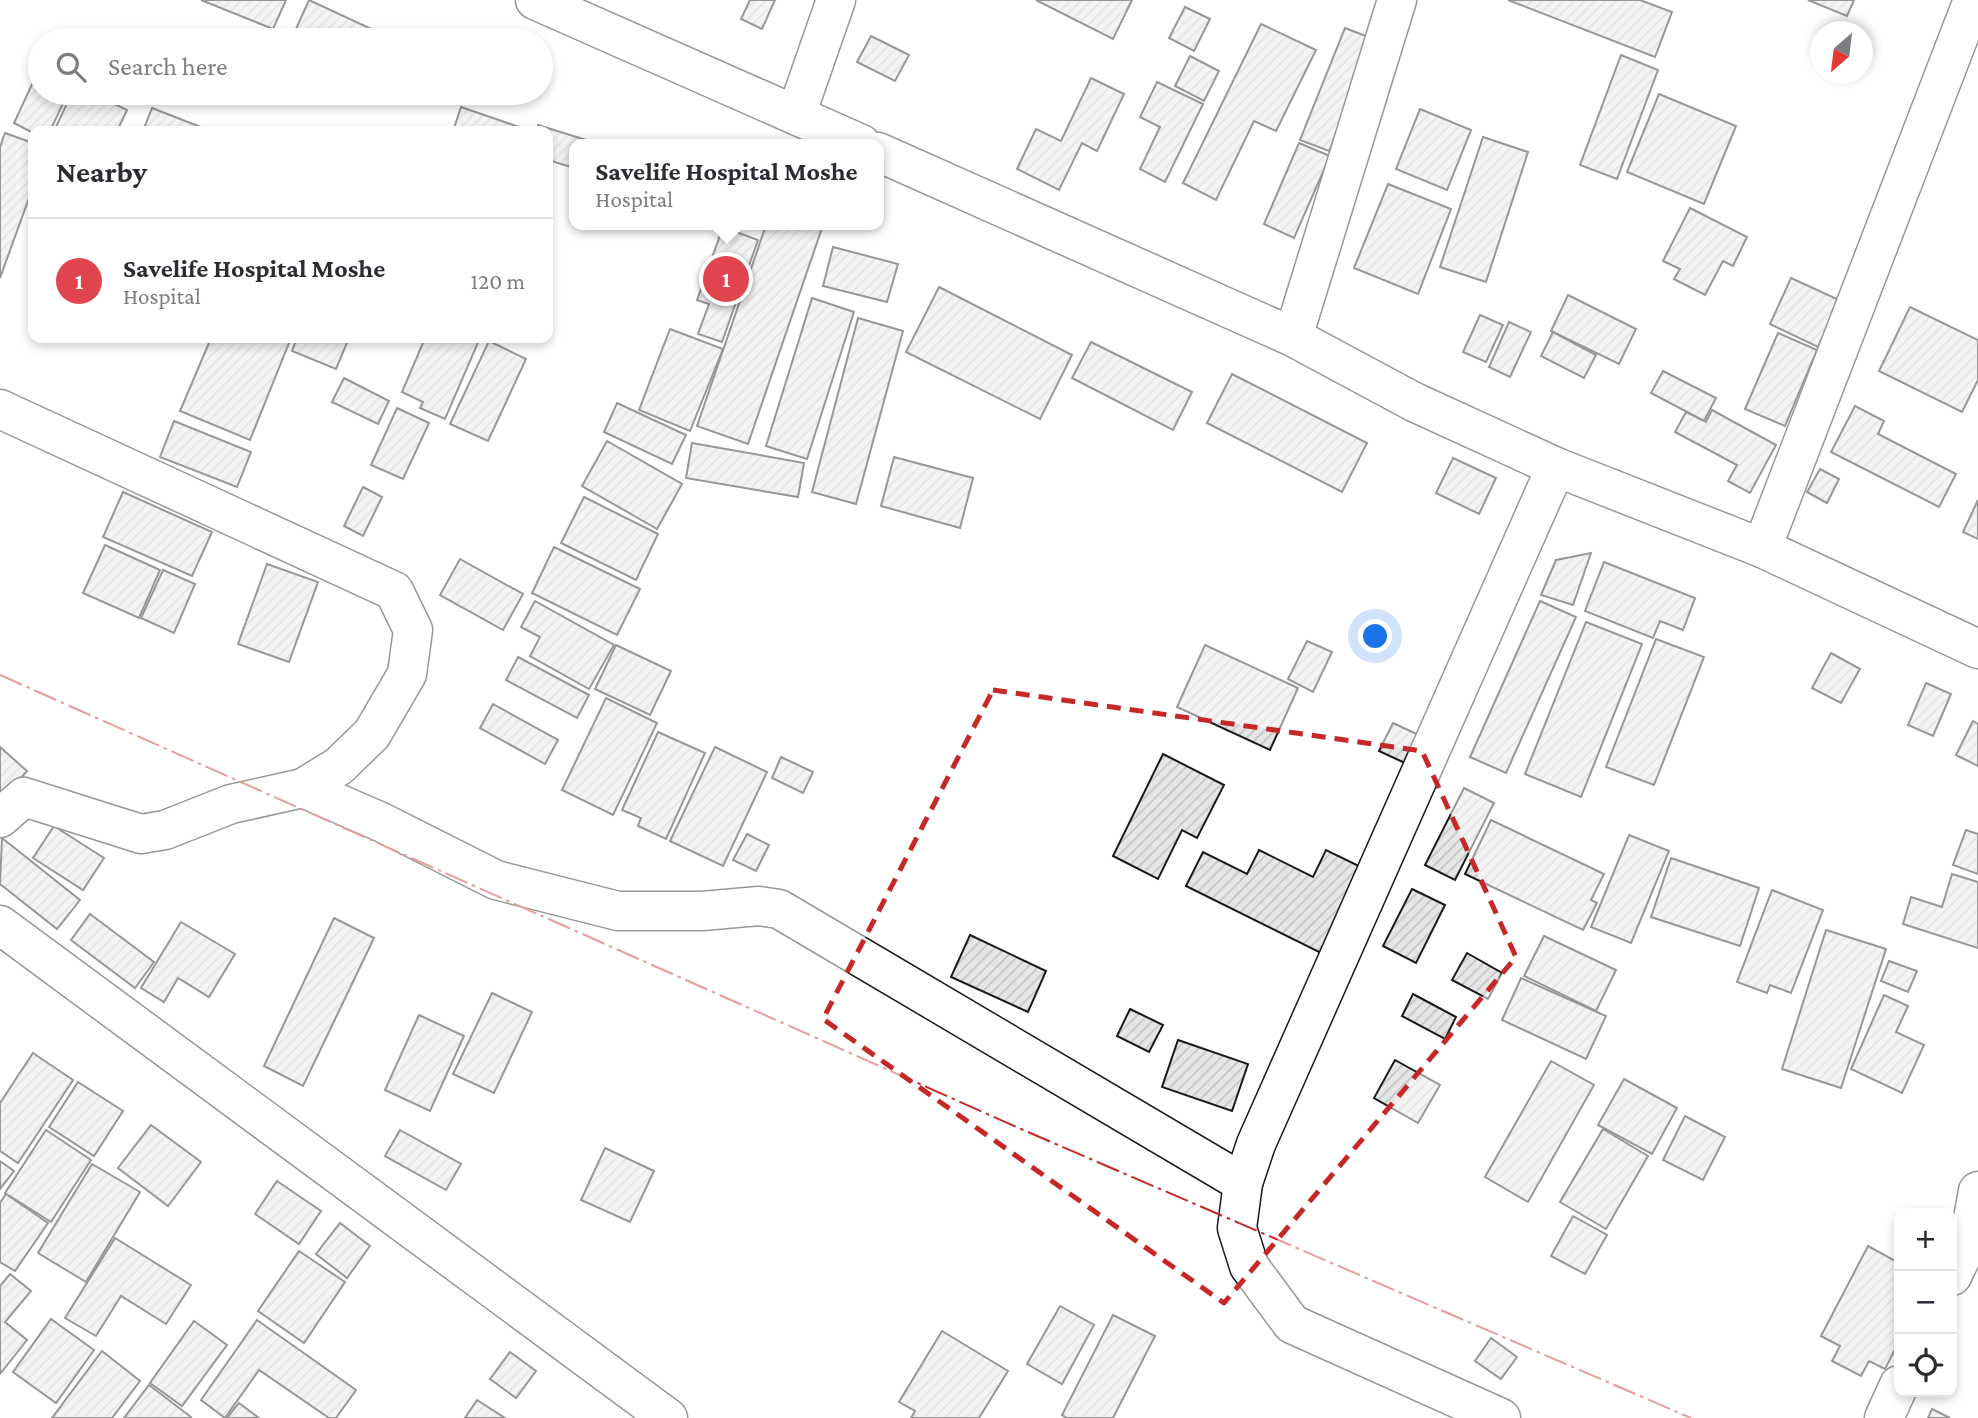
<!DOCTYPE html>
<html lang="en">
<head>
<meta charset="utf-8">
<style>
	body { margin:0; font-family:"Crimson Pro",serif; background:#f7f7f7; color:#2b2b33 }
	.controls { position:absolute; right:21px; bottom:21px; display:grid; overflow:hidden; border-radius:14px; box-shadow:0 4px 10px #0003 }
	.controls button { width:63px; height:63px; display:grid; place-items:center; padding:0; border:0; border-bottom:2px solid #e1e1e2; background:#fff; color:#2b2b33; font:35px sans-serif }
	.compass { position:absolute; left:1810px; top:21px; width:63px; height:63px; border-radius:50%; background:#fff; box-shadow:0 4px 10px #0003; rotate:208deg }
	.you { position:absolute; left:1376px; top:637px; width:24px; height:24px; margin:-18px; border:5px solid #fff; border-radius:50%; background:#1a73e8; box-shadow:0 0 0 10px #1a73e833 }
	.badge { display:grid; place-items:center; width:46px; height:46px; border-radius:50%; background:#111827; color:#fff; font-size:23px; font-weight:700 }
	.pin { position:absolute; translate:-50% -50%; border:4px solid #fff; box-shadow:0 2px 7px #0006 }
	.popup { position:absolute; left:569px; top:139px; width:315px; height:91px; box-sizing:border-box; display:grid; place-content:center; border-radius:14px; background:#fff; filter:drop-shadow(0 2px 5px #0005); font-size:23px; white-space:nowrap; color:#7c7c81 }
	.popup b { font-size:26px; color:#2b2b33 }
	.popup::after { content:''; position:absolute; left:50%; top:100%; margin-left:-14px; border:14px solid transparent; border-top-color:#fff }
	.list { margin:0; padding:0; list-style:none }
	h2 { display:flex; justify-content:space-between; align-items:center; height:91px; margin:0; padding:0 28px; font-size:30px }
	h2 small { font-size:23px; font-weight:400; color:#7c7c81 }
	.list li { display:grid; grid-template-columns:46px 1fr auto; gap:21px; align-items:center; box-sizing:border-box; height:126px; padding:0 28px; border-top:2px solid #e1e1e2 }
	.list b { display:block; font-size:26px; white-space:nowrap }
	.list p { margin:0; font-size:23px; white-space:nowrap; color:#7c7c81 }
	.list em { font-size:23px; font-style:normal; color:#7c7c81 }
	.icon { flex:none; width:38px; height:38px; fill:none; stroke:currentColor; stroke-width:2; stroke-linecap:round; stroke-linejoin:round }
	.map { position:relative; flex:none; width:1978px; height:1418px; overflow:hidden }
	.search { position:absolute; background:#fff; box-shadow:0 4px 10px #0003; left:28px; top:28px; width:525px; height:77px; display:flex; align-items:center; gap:18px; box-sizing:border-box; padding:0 24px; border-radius:38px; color:#7c7c81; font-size:26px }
	.panel { position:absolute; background:#fff; box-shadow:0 4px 10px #0003; left:28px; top:126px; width:525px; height:217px; border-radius:14px }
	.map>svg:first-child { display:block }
</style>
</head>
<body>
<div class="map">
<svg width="1978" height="1418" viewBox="0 0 1978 1418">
	<defs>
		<pattern id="building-hatch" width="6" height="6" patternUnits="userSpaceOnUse" patternTransform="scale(1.75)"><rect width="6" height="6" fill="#e6e6e6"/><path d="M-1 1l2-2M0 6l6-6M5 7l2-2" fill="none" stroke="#c5c5c5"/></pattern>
	</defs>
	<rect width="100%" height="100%" fill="#fff"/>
	<g fill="url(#building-hatch)" stroke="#1a1a1a" stroke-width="2">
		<polygon points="201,0 286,0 273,29"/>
		<polygon points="309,0 378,32 375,40 315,40 295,31"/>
		<polygon points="750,0 775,0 762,29 741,19"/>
		<polygon points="1036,0 1132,0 1113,39"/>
		<polygon points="1508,0 1640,0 1672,12 1655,57"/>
		<polygon points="1808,0 1854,0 1847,16"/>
		<polygon points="1185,7 1210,19 1194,51 1169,38"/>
		<polygon points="1261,24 1316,50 1276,131 1254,121 1216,200 1183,183"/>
		<polygon points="1345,28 1374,39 1329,151 1300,140"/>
		<polygon points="871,36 909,55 895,81 857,62"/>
		<polygon points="1621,55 1658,70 1617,179 1580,165"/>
		<polygon points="1190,56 1219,71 1204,101 1175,86"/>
		<polygon points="40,67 40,93 68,93 50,131 33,133 14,123"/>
		<polygon points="1091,78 1124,94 1097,151 1082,143 1059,190 1017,169 1036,129 1061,141"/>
		<polygon points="1157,82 1203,104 1165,182 1140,169 1160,127 1140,117"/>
		<polygon points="72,93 92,93 127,110 117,131 54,131"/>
		<polygon points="1659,94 1736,126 1704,204 1627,172"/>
		<polygon points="461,107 525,129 524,131 453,131"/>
		<polygon points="152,108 211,131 143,131"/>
		<polygon points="1420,109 1471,130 1447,190 1396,169"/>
		<polygon points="538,125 599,144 574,144 574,168 548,160 548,131 537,131"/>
		<polygon points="5,133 33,143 33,187 0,278 0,147"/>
		<polygon points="1483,137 1528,152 1486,282 1440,267"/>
		<polygon points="1299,143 1330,156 1294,238 1264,224"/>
		<polygon points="1388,184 1451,209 1418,294 1354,268"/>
		<polygon points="1690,208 1747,237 1733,266 1723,261 1705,295 1674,279 1680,269 1663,261"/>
		<polygon points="766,225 823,225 748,444 697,426"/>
		<polygon points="723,227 758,240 722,342 698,334 709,304 697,300"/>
		<polygon points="833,247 898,264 887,302 823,286"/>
		<polygon points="1791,278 1839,300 1818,347 1770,324"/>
		<polygon points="939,287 1072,355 1040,419 906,352"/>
		<polygon points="1568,295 1636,329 1619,364 1551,331"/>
		<polygon points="812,298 854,312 807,459 766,446"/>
		<polygon points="1910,307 1978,340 1978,380 1962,412 1879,371"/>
		<polygon points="1480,315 1503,325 1486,362 1463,352"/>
		<polygon points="858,318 903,331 856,504 812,492"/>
		<polygon points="1509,322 1531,332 1510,377 1489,367"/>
		<polygon points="670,329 723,349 690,431 639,410"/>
		<polygon points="1553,332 1596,355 1584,378 1541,356"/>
		<polygon points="1778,333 1817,350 1785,426 1745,409"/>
		<polygon points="211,338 291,338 250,440 180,411"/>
		<polygon points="297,338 349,338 336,369 292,351"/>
		<polygon points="425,338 480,338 445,419 420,408 423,402 402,392"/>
		<polygon points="489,341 526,359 488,441 450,424"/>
		<polygon points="1091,342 1192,392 1173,430 1072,378"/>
		<polygon points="1663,371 1716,398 1704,421 1651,393"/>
		<polygon points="1232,374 1367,443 1342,492 1207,423"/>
		<polygon points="344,378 389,401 378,424 332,402"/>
		<polygon points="617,403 686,435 672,464 604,432"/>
		<polygon points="1855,406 1884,421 1878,434 1956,474 1939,507 1831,452"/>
		<polygon points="397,408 429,423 403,479 371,465"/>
		<polygon points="1712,410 1776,445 1750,493 1728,481 1737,465 1675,432 1686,412 1706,422"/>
		<polygon points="174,421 251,452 237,487 160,457"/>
		<polygon points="607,441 682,484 657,529 582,486"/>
		<polygon points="692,443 804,463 798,497 686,478"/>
		<polygon points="894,457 973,478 960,528 881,506"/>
		<polygon points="1453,458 1496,478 1479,514 1436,493"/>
		<polygon points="1820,469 1839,479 1827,503 1807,492"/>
		<polygon points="363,487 382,497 363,536 344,526"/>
		<polygon points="123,492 212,532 192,576 103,537"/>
		<polygon points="584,497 658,534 636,580 561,543"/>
		<polygon points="1978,500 1978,539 1963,532"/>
		<polygon points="105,545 160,570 139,618 83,593"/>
		<polygon points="554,547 640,589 617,635 532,593"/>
		<polygon points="1591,553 1573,605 1541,595 1556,560"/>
		<polygon points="460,559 523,594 503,630 440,595"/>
		<polygon points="1604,562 1695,598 1683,630 1660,621 1653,638 1585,611"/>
		<polygon points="267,564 318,582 289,662 238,644"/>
		<polygon points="163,570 195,584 174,633 141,618"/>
		<polygon points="535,601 614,645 589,689 530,656 540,637 521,627"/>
		<polygon points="1540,601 1576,617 1506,773 1470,757"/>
		<polygon points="1586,622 1642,644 1581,797 1525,774"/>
		<polygon points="1656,639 1704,657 1654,785 1606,767"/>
		<polygon points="1307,641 1332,652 1313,692 1288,679"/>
		<polygon points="616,645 671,671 650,715 595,689"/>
		<polygon points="1205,645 1298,688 1270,750 1177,707"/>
		<polygon points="1831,653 1860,669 1841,703 1812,688"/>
		<polygon points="518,657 589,695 577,718 506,680"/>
		<polygon points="1926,683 1951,694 1933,736 1908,725"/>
		<polygon points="606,698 657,723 613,815 562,790"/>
		<polygon points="493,704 558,740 545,764 480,728"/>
		<polygon points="1973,721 1978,724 1978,766 1956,755"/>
		<polygon points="1393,723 1421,736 1407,764 1379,751"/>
		<polygon points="658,732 705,753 666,839 638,826 641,818 622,810"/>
		<polygon points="0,747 27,771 0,802"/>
		<polygon points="715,747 767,772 723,866 670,841"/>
		<polygon points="1163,754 1224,785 1197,838 1182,830 1158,879 1113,856"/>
		<polygon points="781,757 813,772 803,793 772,778"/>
		<polygon points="1464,788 1494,803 1455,880 1425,865"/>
		<polygon points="1491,820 1604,874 1591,900 1597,903 1583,930 1465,874"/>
		<polygon points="54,826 104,858 83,890 33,858"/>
		<polygon points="1966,830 1978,834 1978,874 1953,865"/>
		<polygon points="747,834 769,845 756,871 733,860"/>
		<polygon points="1629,835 1669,851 1631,943 1591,927"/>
		<polygon points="2,838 80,900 57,929 0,884"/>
		<polygon points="1259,850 1313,877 1326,850 1363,868 1321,953 1186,886 1203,852 1247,874"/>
		<polygon points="1671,858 1759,888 1740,946 1651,917"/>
		<polygon points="1952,874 1978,882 1978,948 1903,924 1911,897 1942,907"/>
		<polygon points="1412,889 1445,905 1416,963 1383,946"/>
		<polygon points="1772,890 1823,910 1791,993 1770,985 1767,993 1737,982"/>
		<polygon points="90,914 154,962 135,988 71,940"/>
		<polygon points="334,918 374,938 303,1086 264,1066"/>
		<polygon points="181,922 235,954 209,997 178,978 164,1002 141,988"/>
		<polygon points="1826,930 1886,949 1841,1088 1782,1069"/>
		<polygon points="970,935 1046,971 1028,1012 951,977"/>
		<polygon points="1544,936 1616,970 1596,1011 1524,976"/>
		<polygon points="1467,953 1502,973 1488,999 1452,980"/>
		<polygon points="1889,961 1917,971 1908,992 1881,981"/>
		<polygon points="1521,978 1606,1016 1586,1059 1502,1020"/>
		<polygon points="492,993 532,1012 494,1093 453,1074"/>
		<polygon points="1413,994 1456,1017 1445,1039 1402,1016"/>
		<polygon points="1884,995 1908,1006 1896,1032 1924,1045 1902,1093 1851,1069"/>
		<polygon points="1130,1009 1163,1025 1149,1052 1117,1036"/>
		<polygon points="419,1015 464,1036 430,1111 385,1090"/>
		<polygon points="1178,1040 1248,1064 1232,1111 1162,1087"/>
		<polygon points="33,1053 73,1080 18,1163 0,1151 0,1103"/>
		<polygon points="1395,1060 1440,1085 1418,1123 1374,1098"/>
		<polygon points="1551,1061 1594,1085 1528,1202 1485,1177"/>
		<polygon points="1624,1079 1677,1108 1652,1154 1598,1125"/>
		<polygon points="78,1082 123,1111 94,1156 49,1127"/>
		<polygon points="1685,1116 1725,1137 1703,1180 1663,1160"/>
		<polygon points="151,1125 201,1162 168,1206 118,1168"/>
		<polygon points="1603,1129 1648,1156 1606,1229 1560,1202"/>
		<polygon points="46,1130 91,1160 51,1222 5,1193"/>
		<polygon points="400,1130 461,1164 446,1190 385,1156"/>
		<polygon points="605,1148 654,1171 630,1222 581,1200"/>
		<polygon points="0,1161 14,1171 0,1189"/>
		<polygon points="92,1164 140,1192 86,1282 38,1253"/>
		<polygon points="277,1181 321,1211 299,1244 255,1214"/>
		<polygon points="6,1194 48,1223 15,1271 0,1262 0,1203"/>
		<polygon points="1573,1216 1607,1235 1585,1274 1551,1256"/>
		<polygon points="340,1223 370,1246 347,1278 316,1254"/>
		<polygon points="115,1238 191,1285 166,1324 121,1296 96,1336 65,1318"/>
		<polygon points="1868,1246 1899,1263 1899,1342 1885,1369 1869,1361 1861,1376 1832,1361 1840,1346 1821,1336"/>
		<polygon points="299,1251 345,1282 304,1343 258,1311"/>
		<polygon points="10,1274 31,1291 5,1322 27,1340 0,1374 0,1286"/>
		<polygon points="1060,1306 1094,1325 1062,1384 1027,1364"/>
		<polygon points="1113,1315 1155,1336 1113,1418 1067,1418 1062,1415"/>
		<polygon points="51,1319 94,1350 56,1403 13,1372"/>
		<polygon points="257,1320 356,1390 336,1418 329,1418 259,1370 225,1418 201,1400"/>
		<polygon points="194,1321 227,1345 182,1406 150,1383"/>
		<polygon points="942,1331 1008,1371 979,1418 911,1418 915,1411 899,1402"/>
		<polygon points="1491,1338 1517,1357 1501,1379 1475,1361"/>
		<polygon points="102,1351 140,1381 112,1418 52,1418"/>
		<polygon points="510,1352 536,1371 516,1398 490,1379"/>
		<polygon points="149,1385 191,1417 190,1418 124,1418"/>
		<polygon points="477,1400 505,1418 465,1418"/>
		<polygon points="239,1403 259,1418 227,1418"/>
		<polygon points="1932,1409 1950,1418 1928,1418"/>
	</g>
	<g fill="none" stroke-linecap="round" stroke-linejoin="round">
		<defs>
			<g id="minor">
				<polyline points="535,0 861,144"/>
				<polyline points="796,115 836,0"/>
				<polyline points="878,152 1293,337 1414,402 1556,467 1762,548 1978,649"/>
				<polyline points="1293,337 1397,0"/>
				<polyline points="0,409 394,591 413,630 407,674 372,734 339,766 303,788"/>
				<polyline points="1762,548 1973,0"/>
				<polyline points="0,818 24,797 141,834 165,830 231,804 303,788 381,822 496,880 618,911 702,911 759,906 779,909 1243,1183"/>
				<polyline points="0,925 668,1418"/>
				<polyline points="1952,1276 1969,1241 1978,1191"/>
				<polyline points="1501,1418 1292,1324 1249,1266 1237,1228 1243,1183 1256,1144 1556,467"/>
				<polyline points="1884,1418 1899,1385"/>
			</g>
		</defs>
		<use href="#minor" stroke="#1a1a1a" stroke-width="41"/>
		<use href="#minor" stroke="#fff" stroke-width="38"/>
		<polyline stroke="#c62828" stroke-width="2" stroke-dasharray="24 5 3.5 5" stroke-linecap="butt" points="0,675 1021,1129 1691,1418"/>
	</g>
	<path d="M0 0H1978V1418H0ZM993,690L1422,751L1516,957L1224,1303L823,1019Z" fill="#fff" fill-opacity=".55" fill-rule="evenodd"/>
	<path fill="none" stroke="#c62828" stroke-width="5" stroke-dasharray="14 9" stroke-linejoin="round" d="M993,690L1422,751L1516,957L1224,1303L823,1019Z"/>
</svg>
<div class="controls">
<button>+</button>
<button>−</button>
<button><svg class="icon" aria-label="locate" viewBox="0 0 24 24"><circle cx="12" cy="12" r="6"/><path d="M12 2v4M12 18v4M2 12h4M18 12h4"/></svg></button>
</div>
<svg class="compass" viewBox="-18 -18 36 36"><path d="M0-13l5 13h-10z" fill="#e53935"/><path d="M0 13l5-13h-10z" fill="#7c7c81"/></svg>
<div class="you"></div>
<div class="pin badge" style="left:726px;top:279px;background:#e0444e">1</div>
<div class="popup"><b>Savelife Hospital Moshe</b>Hospital</div>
<div class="search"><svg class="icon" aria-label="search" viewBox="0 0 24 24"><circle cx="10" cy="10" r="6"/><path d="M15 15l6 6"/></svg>Search here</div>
<section class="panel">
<h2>Nearby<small></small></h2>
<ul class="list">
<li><span class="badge" style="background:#e0444e">1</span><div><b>Savelife Hospital Moshe</b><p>Hospital</p></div><em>120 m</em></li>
</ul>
</section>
</div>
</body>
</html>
